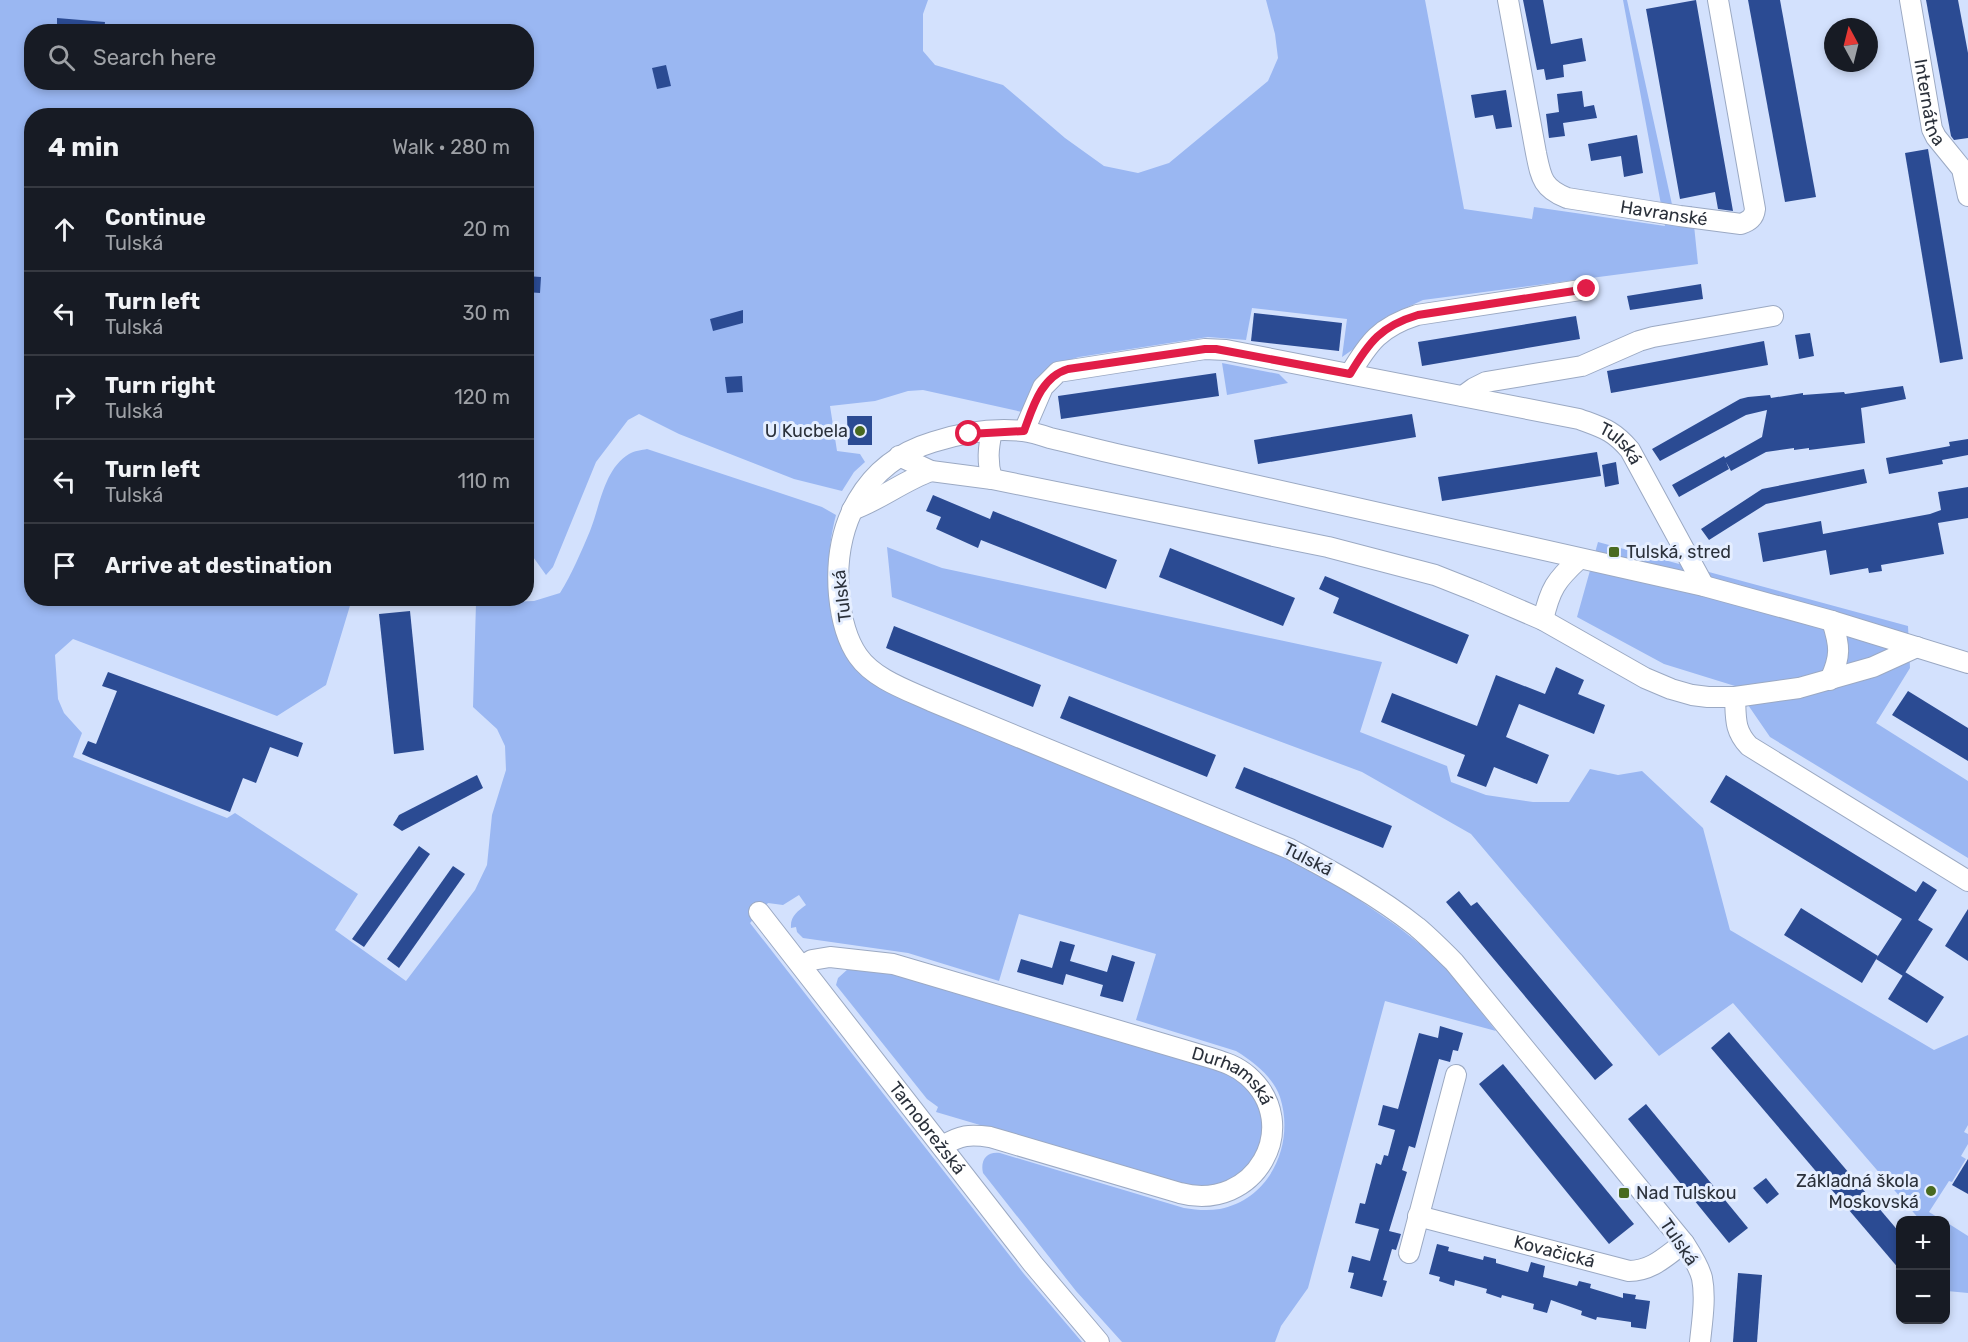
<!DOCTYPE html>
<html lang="en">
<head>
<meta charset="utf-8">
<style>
	body { margin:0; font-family:Rubik,sans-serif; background:#242831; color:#f1f3f6 }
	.controls { position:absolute; right:18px; bottom:18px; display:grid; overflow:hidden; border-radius:12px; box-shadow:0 3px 9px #0003 }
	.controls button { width:54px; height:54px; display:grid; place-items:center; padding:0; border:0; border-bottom:2px solid #363941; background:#171b24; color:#f1f3f6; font:30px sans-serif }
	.compass { position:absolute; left:1824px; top:18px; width:54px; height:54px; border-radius:50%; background:#171b24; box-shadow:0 3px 9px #0003; rotate:353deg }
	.stop { position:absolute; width:18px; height:18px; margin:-14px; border:4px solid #e11d48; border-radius:50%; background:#fff }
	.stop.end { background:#e11d48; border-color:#fff; box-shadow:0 2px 6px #0008 }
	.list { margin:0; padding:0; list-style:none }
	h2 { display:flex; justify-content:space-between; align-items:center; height:78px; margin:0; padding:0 24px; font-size:26px }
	h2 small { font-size:20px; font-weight:400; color:#9ea1a6 }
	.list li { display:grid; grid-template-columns:39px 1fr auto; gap:18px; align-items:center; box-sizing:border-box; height:84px; padding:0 24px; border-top:2px solid #363941 }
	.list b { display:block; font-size:22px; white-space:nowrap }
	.list p { margin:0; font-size:20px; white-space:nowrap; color:#9ea1a6 }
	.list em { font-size:20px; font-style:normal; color:#9ea1a6 }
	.icon { flex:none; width:33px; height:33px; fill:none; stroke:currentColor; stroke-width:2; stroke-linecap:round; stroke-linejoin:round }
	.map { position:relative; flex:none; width:1968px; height:1342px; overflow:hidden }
	.search { position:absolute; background:#171b24; box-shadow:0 3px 9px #0003; left:24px; top:24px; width:510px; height:66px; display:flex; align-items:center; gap:15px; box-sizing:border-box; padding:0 21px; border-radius:24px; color:#9ea1a6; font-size:22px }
	.panel { position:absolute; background:#171b24; box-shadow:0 3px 9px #0003; left:24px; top:108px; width:510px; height:498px; border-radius:24px }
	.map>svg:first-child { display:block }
</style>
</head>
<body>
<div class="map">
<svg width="1968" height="1342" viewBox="0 0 1968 1342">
	<rect width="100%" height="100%" fill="#d3e1fd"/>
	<g fill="#9ab7f2" fill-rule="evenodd">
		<path d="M0,0H928L923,14V51L935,65L1003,85L1065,138L1104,166L1138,173L1169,163L1268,81L1278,58L1275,34L1266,0H1425L1464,209L1532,219L1534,207L1665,226L1623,0H1627L1673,209L1692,206L1698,264L1423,300L1386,317L1355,348L1342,357L1347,319L1252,308L1246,340L1208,337L1079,357L1056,364L1022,412L923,390L908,391L875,401L830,406L837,451L860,454L865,462L854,472L842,491L794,479L679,434L639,414L628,420L596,462L553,567L546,575L526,547V116H32V598L352,599L326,685L277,716L73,639L55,655L58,699L64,713L82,733L73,757L227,818L235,813L358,894L335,930L406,981L475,890L487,865L492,815L506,770L505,746L497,729L473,707L476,603L534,601L560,593C572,574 581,552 590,531C600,506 604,469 629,454C634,451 642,450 647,449L822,507L836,515C828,545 825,587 832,617C835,629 841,641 846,652L1273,851L1336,884L1397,926L1440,960L1496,1031L1385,1001L1308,1288L1281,1326L1275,1342H1122L1076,1291L983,1173C980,1160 987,1151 1000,1153L1184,1208C1196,1210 1208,1211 1220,1209C1271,1199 1295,1143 1280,1097C1273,1077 1254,1062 1236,1051L1136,1020L1156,954L1019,914L999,981L908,953L803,938L797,932L796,927L791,928C790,916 798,911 806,905L799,895L783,905L768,903L750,923L1024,1274L1082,1342H0ZM32,32H526V82H32Z"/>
		<polygon points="1222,363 1279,374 1288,383 1227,395"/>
		<polygon points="1598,542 1908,626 1910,668 1876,723 1968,781 1968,858 1770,737 1735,686 1664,664 1577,617"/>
		<polygon points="887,547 942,568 1382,662 1360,732 1447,766 1451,782 1486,795 1533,802 1569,802 1590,769 1618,775 1642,771 1703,828 1730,930 1934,1050 1968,1035 1968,1125 1964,1132 1968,1134 1968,1144 1961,1156 1966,1159 1952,1182 1949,1181 1929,1212 1942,1220 1920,1220 1733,1003 1659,1056 1471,834 1362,772 892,597"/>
		<polygon points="848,969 888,972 1230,1074 1250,1089 1262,1111 1264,1136 1256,1159 1229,1183 1192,1188 936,1112 938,1107 927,1099 836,985 838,978"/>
		<polygon points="1946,1222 1968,1236 1968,1293 1947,1291"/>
	</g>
	<g fill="#2b4b93">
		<polygon points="1523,0 1543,0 1551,44 1582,38 1586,61 1563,65 1564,77 1546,80 1544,69 1537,70"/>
		<polygon points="1696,0 1715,109 1733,211 1718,209 1715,192 1680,199 1654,53 1646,9"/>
		<polygon points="1748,0 1780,0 1816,197 1785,202"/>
		<polygon points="1926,0 1958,0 1968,53 1968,138 1954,140 1951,136"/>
		<polygon points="57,18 105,22 104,32 57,32"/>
		<polygon points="666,65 671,86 657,89 652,68"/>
		<polygon points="1506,90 1512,127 1496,129 1493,115 1475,118 1471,95"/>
		<polygon points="1582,91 1584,107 1594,105 1597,118 1563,123 1565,136 1549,138 1546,114 1559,112 1557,94"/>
		<polygon points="1637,135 1643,173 1624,177 1621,156 1591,161 1588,144"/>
		<polygon points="1928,149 1963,359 1940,363 1905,153"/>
		<polygon points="526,276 541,277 540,293 526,292"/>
		<polygon points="1701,284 1703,299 1630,310 1627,296"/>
		<polygon points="743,310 743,323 713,331 710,319"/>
		<polygon points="1254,313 1342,323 1339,351 1251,341"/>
		<polygon points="1576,316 1580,339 1422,366 1418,342"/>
		<polygon points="1810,333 1814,356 1799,359 1795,335"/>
		<polygon points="1764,341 1768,365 1611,393 1607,371"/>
		<polygon points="1216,373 1219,396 1061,419 1058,396"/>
		<polygon points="742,376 743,392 727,393 725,377"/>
		<polygon points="1903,386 1906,399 1861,408 1865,443 1809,450 1809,448 1794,450 1794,448 1766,452 1731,471 1726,462 1729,469 1679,497 1672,485 1724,456 1725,458 1762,437 1767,410 1746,415 1660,461 1652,449 1740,399 1748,397 1770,395 1771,398 1803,393 1803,395 1844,392 1845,394"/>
		<polygon points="1412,414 1416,437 1258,464 1254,440"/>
		<polygon points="847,416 872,416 872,445 848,445"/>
		<polygon points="1968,439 1968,455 1942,460 1943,464 1889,474 1886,458 1950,446 1949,442"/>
		<polygon points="1597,452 1601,476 1442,501 1438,477"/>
		<polygon points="1616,462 1619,484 1605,487 1602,465"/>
		<polygon points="1864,469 1867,483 1766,504 1709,540 1701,529 1762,489"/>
		<polygon points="1968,487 1968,518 1938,523 1944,554 1881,565 1882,571 1869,573 1868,568 1830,575 1826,550 1763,562 1758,533 1821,521 1823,534 1930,514 1941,510 1938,492"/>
		<polygon points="933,495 990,519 993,511 1117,560 1106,589 981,540 978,548 936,529 941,517 926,511"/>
		<polygon points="1170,548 1295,598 1283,626 1159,577"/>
		<polygon points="1325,576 1469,635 1457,664 1333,613 1339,598 1319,589"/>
		<polygon points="410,611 424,750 394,754 379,614"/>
		<polygon points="894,626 1041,685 1033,707 886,648"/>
		<polygon points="1556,667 1584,680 1578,694 1605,705 1594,734 1519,704 1506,737 1549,755 1537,784 1494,767 1486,787 1457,776 1465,755 1381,722 1392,693 1477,726 1496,675 1545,694"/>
		<polygon points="108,672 303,743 298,757 270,747 256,783 243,778 230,812 91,758 82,754 88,741 96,744 117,691 102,686"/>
		<polygon points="1908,691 1968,728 1968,761 1892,715"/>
		<polygon points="1069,696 1216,755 1207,777 1060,718"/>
		<polygon points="1244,767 1392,826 1383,848 1235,788"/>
		<polygon points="477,775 483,788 402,831 393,825 399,815"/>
		<polygon points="1726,775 1916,892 1923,881 1937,890 1918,920 1933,929 1903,976 1876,959 1902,919 1710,802"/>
		<polygon points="419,846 430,854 364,947 352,939"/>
		<polygon points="453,866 465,874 399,968 387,959"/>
		<polygon points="1459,891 1471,906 1477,902 1613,1065 1595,1080 1446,902"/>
		<polygon points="1801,908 1878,956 1862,983 1784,935"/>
		<polygon points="1968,909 1968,961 1945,946"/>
		<polygon points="1060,941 1075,945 1070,961 1107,972 1112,955 1135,962 1123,1002 1100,996 1103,985 1066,974 1063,985 1017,972 1021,959 1052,968"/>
		<polygon points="1905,972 1944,997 1927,1023 1888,999"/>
		<polygon points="1440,1026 1463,1033 1458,1051 1453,1050 1450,1062 1439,1059 1415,1148 1409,1146 1402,1170 1407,1172 1389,1231 1401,1234 1396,1250 1392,1249 1383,1280 1387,1281 1382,1297 1350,1288 1354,1273 1348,1272 1352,1256 1370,1261 1379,1229 1355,1223 1360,1203 1365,1204 1376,1163 1381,1165 1384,1155 1388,1156 1395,1130 1378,1125 1383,1105 1398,1109 1419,1033 1438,1038"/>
		<polygon points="1729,1032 1900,1233 1900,1270 1711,1048"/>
		<polygon points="1503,1064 1634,1224 1609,1244 1479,1084"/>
		<polygon points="1646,1104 1748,1228 1729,1243 1628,1119"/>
		<polygon points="1968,1159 1968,1194 1952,1185"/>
		<polygon points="1766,1178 1779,1194 1767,1204 1753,1188"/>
		<polygon points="1437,1244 1449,1247 1448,1251 1483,1260 1484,1256 1496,1259 1496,1263 1528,1272 1531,1262 1545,1266 1543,1277 1577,1286 1579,1281 1591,1284 1590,1288 1623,1298 1623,1293 1636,1295 1635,1299 1650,1301 1646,1329 1631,1327 1631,1322 1597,1317 1596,1320 1581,1315 1582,1311 1551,1300 1547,1313 1533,1309 1534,1304 1502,1295 1501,1298 1486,1293 1487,1289 1455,1280 1454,1286 1439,1281 1440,1277 1429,1274"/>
		<polygon points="1738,1273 1762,1275 1757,1342 1733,1342"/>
	</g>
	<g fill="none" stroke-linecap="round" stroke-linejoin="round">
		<defs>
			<g id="street">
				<path id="s1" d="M1508,0L1536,153C1541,177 1542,188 1567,198L1680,216L1741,224C1749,221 1754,218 1755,209L1718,0"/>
				<path id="s2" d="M1910,0L1932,129L1936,137L1962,169L1968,196"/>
				<path d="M1350,374C1369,342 1380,327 1417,315L1587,289"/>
				<polyline points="1463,396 1474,388 1486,382 1582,366 1639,341 1653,337 1773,316"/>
				<path d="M992,431C988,449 987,462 992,479"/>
				<path id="s3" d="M1024,431L1043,387L1058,372L1205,349L1226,350L1579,419C1603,428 1613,430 1630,450L1704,586"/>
				<polyline points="899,456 931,471 992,479 1328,547 1435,575 1478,592 1543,620 1645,678 1671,689 1692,695 1708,697 1735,697 1799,688 1873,667 1917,647"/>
				<path d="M852,510C880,500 903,481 931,471"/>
				<path d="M1543,620C1550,589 1556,580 1579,559"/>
				<path d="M1830,680C1841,656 1840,646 1832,621"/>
				<path d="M1735,697C1736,718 1734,730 1749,746L1968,881"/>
				<path id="s4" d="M759,912L1033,1264L1099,1342"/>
				<path id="s5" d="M802,966L812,960L830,957L893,964L1211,1058C1224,1062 1237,1066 1248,1076C1304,1125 1255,1213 1180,1193L990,1137C969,1134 961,1135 942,1146"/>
				<path id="s6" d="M1418,1216L1629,1271C1652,1271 1666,1256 1684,1243"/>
				<polyline points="1409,1253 1456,1075"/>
				<path d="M1700,1342C1702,1322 1706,1298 1702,1278C1699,1266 1691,1254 1684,1243L1454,962C1442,950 1430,938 1417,927C1378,896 1334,872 1290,849L931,701C907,690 874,679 858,656C846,639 841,616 839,595C833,526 863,463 933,442C961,433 994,428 1023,431C1032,432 1041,435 1050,438C1072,443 1094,449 1116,454L1704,586L1832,621L1968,663"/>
			</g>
		</defs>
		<use href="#street" stroke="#9ba9c3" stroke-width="22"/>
		<use href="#street" stroke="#fff" stroke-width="20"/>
	</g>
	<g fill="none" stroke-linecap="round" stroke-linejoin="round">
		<path stroke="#e11d48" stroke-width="8" d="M969,434L1024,431C1033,407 1041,377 1068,369L1205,349H1216L1350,374C1369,342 1381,326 1418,315L1587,289"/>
	</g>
	<g fill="#496a20" stroke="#e5eeff" stroke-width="2">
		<circle cx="860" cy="431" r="6"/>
		<rect x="1608" y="546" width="12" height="12" rx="3"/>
		<circle cx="1931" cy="1191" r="6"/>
		<rect x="1618" y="1187" width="12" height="12" rx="3"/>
	</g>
	<g text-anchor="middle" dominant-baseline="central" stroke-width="6" stroke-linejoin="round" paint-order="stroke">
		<g font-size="18" fill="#2b313b" stroke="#e5eeff">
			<text stroke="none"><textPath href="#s2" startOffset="104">Internátna</textPath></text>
			<text stroke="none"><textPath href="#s1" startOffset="312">Havranské</textPath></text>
			<text stroke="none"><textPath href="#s3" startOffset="648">Tulská</textPath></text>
			<text transform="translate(842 596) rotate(-97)">Tulská</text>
			<text transform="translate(1308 859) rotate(27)">Tulská</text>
			<text stroke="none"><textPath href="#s5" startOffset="453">Durhamská</textPath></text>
			<text stroke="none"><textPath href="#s4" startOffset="274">Tarnobrežská</textPath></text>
			<text transform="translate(1679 1242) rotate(56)">Tulská</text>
			<text stroke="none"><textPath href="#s6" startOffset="141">Kovačická</textPath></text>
		</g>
		<g font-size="18" fill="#2b313b" stroke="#e5eeff" text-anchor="end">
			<text x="848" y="431">U Kucbela</text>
			<text x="1626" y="552" text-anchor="start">Tulská, stred</text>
			<text x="1919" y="1181">Základná škola<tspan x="1919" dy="21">Moskovská</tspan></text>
			<text x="1636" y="1193" text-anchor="start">Nad Tulskou</text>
		</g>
	</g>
</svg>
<div class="controls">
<button>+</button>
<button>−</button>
</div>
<svg class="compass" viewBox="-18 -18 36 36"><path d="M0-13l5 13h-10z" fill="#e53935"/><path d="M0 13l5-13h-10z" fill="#9ea1a6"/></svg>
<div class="stop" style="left:969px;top:434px"></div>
<div class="stop end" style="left:1587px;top:289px"></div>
<div class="search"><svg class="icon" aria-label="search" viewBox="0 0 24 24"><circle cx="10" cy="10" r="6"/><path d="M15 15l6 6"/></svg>Search here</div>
<section class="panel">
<h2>4 min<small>Walk · 280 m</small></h2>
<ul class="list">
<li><svg class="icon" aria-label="ahead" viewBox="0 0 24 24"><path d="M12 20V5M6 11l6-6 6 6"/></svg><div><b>Continue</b><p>Tulská</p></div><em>20 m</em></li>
<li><svg class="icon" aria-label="left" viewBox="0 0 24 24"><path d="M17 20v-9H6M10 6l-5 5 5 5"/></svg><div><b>Turn left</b><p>Tulská</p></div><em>30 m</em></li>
<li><svg class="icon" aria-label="right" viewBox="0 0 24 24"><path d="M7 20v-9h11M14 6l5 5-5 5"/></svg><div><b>Turn right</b><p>Tulská</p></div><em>120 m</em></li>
<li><svg class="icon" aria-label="left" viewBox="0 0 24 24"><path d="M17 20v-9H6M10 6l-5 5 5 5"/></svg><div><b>Turn left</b><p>Tulská</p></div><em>110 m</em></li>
<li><svg class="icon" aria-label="arrive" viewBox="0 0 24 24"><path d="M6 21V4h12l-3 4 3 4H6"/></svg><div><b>Arrive at destination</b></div></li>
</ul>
</section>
</div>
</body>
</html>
